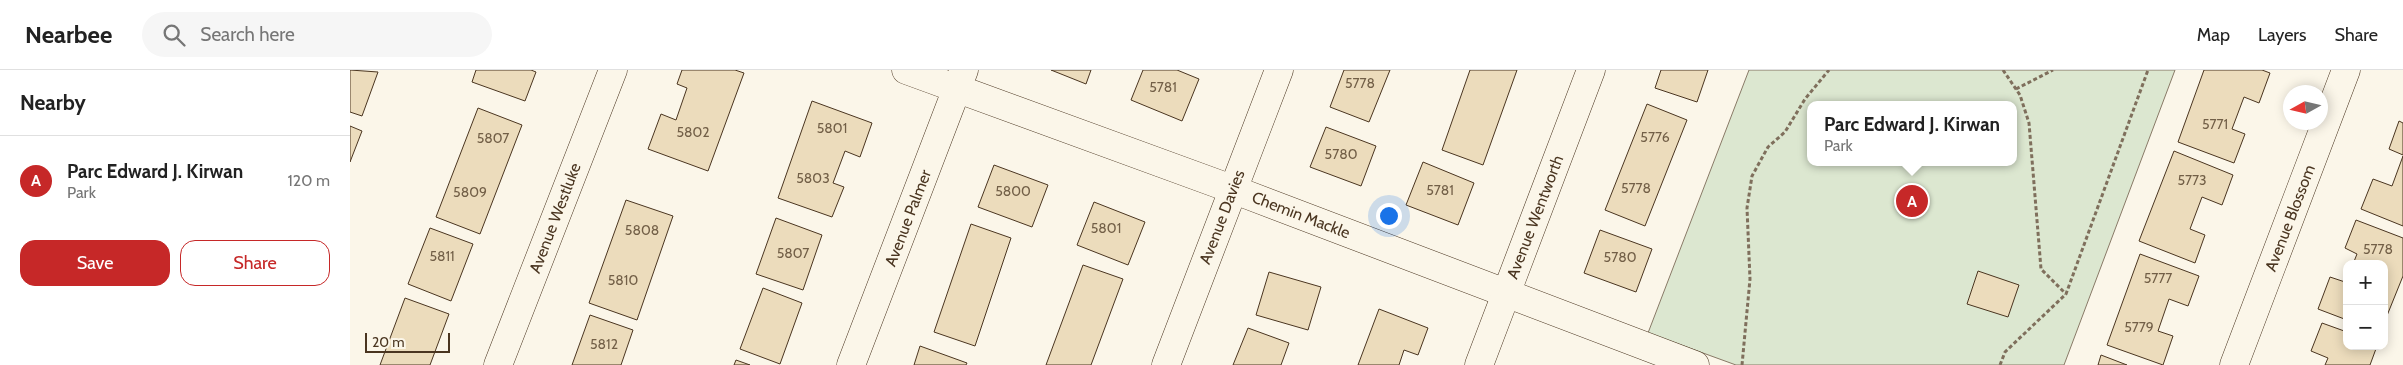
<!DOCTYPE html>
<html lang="en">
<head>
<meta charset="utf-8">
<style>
	body { margin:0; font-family:Cabin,sans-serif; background:#f6f6f6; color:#222 }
	.controls { position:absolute; right:15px; bottom:15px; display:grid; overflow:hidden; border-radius:10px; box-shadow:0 2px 12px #0003 }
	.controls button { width:45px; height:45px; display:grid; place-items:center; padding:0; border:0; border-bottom:1px solid #e0e0e0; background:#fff; color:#222; font:25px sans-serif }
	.compass { position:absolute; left:1933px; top:15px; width:45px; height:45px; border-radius:50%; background:#fff; box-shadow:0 2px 12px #0003; rotate:262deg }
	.scale { position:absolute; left:15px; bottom:12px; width:85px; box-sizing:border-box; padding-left:5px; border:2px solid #4a3520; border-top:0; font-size:14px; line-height:18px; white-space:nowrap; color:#4a3520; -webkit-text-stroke:4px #fbf6e9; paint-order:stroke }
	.you { position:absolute; left:1038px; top:145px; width:18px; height:18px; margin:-12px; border:4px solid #fff; border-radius:50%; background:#1a73e8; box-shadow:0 0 0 8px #1a73e833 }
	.badge { display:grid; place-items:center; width:32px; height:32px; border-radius:50%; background:#c62828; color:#fff; font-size:16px; font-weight:700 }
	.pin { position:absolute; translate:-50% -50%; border:2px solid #fff; box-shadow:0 1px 5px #0006 }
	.popup { position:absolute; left:1457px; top:31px; width:210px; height:65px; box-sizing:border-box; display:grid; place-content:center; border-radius:10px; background:#fff; filter:drop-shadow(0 1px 4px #0005); font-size:16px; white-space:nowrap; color:#767676 }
	.popup b { font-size:19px; color:#222 }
	.popup::after { content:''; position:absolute; left:50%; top:100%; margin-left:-10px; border:10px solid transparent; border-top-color:#fff }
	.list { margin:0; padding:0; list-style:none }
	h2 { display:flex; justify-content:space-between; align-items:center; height:65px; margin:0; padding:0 20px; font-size:21px }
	h2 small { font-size:16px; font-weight:400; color:#767676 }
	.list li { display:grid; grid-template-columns:32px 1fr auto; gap:15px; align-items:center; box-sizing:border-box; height:90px; padding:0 20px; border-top:1px solid #e0e0e0 }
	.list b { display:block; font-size:19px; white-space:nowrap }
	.list p { margin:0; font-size:16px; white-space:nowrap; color:#767676 }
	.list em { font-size:16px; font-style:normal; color:#767676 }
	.actions { display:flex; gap:10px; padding:15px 20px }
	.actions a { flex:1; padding:11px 0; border:1px solid #c62828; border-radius:15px; text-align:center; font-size:18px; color:#c62828 }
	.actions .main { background:#c62828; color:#fff }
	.icon { flex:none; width:28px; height:28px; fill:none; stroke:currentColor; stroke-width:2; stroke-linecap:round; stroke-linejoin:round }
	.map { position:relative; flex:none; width:2053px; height:295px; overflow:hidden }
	header { display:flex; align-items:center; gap:30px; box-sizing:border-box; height:70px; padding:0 25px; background:#fff; border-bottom:1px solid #e0e0e0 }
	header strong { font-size:24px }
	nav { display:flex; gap:28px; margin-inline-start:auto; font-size:18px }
	.search { width:350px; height:45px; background:#f6f6f6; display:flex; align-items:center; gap:12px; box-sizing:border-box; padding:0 18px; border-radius:28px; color:#767676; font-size:19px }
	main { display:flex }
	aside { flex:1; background:#fff }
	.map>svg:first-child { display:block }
</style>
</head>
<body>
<header>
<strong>Nearbee</strong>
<div class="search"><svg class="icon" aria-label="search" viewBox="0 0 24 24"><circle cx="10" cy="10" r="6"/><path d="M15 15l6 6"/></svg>Search here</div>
<nav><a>Map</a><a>Layers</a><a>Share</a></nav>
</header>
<main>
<aside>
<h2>Nearby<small></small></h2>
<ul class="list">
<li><span class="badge">A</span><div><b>Parc Edward J. Kirwan</b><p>Park</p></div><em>120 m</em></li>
</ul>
<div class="actions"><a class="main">Save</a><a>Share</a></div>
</aside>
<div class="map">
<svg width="2053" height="295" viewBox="0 0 2053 295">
	<rect width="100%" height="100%" fill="#fbf6e9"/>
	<path fill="#dce7d0" stroke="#887966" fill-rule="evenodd" d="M1399,0H1825L1714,295H1386L1298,263ZM1461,35H1663V92H1461Z"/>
	<g fill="#ecdcbc" stroke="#4a3520">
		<polygon points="0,0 28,2 12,46 0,42"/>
		<polygon points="126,0 181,0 186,2 175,31 122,12"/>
		<polygon points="332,0 385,0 394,3 358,101 298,79 311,44 326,50 337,18 327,14"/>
		<polygon points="701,0 741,0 736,14"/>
		<polygon points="793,0 827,0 849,9 832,51 781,30"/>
		<polygon points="994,0 1040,0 1019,52 980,37"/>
		<polygon points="1120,0 1167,0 1133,95 1092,80"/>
		<polygon points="1311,0 1358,0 1347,32 1305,18"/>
		<polygon points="1854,0 1912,0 1920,3 1909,33 1894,27 1882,59 1895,64 1884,93 1828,72"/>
		<polygon points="462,31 522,53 510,87 495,81 483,113 494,117 482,147 428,128"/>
		<polygon points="1297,34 1337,50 1295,156 1255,140"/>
		<polygon points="128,38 172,55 130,164 86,147"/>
		<polygon points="2049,51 2053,53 2053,85 2039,79"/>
		<polygon points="0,56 12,61 0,92"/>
		<polygon points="976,57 1026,76 1011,116 960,97"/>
		<polygon points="1824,81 1883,105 1872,135 1852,127 1840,159 1855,165 1845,193 1789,171"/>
		<polygon points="2053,86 2053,156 2011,139 2023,109 2042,116"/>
		<polygon points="1073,92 1124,113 1108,155 1056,135"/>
		<polygon points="644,95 698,115 682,157 628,137"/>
		<polygon points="276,130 323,146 287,250 239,233"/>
		<polygon points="744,132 795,152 778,195 727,175"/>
		<polygon points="426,148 472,165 453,220 406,204"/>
		<polygon points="2006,150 2053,168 2053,206 2034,253 2034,194 2003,194 2007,184 1995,178"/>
		<polygon points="621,154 661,168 625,276 584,262"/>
		<polygon points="80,158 123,174 101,231 58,214"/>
		<polygon points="1250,160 1302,179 1286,222 1234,203"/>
		<polygon points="1790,184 1849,206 1838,236 1819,229 1808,261 1823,266 1813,295 1757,275"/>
		<polygon points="733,195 773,209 741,295 696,295"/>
		<polygon points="1628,201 1669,215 1658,247 1617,234"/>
		<polygon points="919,202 971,217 958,260 906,245"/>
		<polygon points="1980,207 1995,212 1997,209 1997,250 1968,239"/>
		<polygon points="413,218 452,233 430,294 390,279"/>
		<polygon points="55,228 99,244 80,295 30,295"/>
		<polygon points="1029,239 1078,258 1068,285 1054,280 1049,295 1008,295"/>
		<polygon points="240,245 283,260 271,295 222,295"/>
		<polygon points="1972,253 1997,262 1997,276 2027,276 2020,295 1975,295 1978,288 1961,281"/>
		<polygon points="898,258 939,273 931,295 883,295"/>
		<polygon points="570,276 617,293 616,295 564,295"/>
		<polygon points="1751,285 1777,295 1748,295"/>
		<polygon points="386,290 400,295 384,295"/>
	</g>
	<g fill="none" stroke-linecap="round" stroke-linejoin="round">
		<defs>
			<g id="minor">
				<polyline points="556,0 882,119 1345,295"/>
				<polyline points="148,295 263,0"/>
				<polyline points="501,295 614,0"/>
				<polyline points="816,295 929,0"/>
				<polyline points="1129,295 1241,0"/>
				<polyline points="1884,295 1996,0"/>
			</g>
		</defs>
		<use href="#minor" stroke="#4a3520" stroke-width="29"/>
		<g stroke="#7f6f5c" stroke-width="3" stroke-dasharray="4 2.5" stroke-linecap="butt">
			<polyline points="1653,0 1670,25 1679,53 1691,199 1716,224"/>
			<polyline points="1666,19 1703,0"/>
			<polyline points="1392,295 1400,209 1397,138 1402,106 1418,77 1435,62 1455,29 1479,0"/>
			<polyline points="1650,295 1655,282 1716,224 1798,0"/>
		</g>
		<use href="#minor" stroke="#fbf6e9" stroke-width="28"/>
	</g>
	<g text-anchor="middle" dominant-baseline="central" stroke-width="4" stroke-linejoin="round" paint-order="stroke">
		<g font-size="14" fill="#725f47">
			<text x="1010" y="13">5778</text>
			<text x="813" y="17">5781</text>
			<text x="1865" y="54">5771</text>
			<text x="482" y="58">5801</text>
			<text x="343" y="62">5802</text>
			<text x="1305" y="67">5776</text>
			<text x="143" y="68">5807</text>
			<text x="991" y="84">5780</text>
			<text x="463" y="108">5803</text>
			<text x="1842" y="110">5773</text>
			<text x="1286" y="118">5778</text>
			<text x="1090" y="120">5781</text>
			<text x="663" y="121">5800</text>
			<text x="120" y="122">5809</text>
			<text x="756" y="158">5801</text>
			<text x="292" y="160">5808</text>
			<text x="2028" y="179">5778</text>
			<text x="443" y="183">5807</text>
			<text x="92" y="186">5811</text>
			<text x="1270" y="187">5780</text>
			<text x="1808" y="208">5777</text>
			<text x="273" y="210">5810</text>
			<text x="1789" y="257">5779</text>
			<text x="254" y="274">5812</text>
		</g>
		<g font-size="16" fill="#4a3520" stroke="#fbf6e9">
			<text transform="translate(951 145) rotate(21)">Chemin Mackle</text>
			<text transform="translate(872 147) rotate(-69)">Avenue Davies</text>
			<text transform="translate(1185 147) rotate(-69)">Avenue Wentworth</text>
			<text transform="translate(205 148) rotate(-69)">Avenue Westluke</text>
			<text transform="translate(558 148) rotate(-69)">Avenue Palmer</text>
			<text transform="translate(1940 148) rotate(-69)">Avenue Blossom</text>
		</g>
	</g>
</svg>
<div class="controls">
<button>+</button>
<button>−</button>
</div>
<svg class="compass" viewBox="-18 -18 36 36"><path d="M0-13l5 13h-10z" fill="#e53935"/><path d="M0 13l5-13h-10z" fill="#767676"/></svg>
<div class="scale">20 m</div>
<div class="you"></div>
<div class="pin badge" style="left:1562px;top:131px">A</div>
<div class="popup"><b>Parc Edward J. Kirwan</b>Park</div>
</div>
</main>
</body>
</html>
